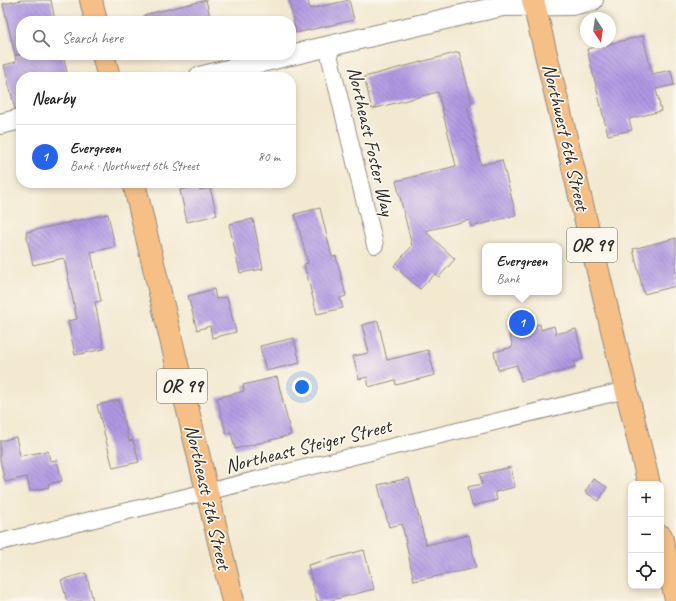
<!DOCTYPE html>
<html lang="en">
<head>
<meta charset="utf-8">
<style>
	body { margin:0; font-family:Caveat,sans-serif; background:#f2f2f2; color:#222 }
	.controls { position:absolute; right:12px; bottom:12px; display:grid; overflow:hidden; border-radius:8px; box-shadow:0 2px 6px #0003 }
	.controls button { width:36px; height:36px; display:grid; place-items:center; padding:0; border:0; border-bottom:1px solid #e0e0e0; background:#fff; color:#222; font:20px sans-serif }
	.compass { position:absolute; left:580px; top:12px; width:36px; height:36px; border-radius:50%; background:#fff; box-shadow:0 2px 6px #0003; rotate:167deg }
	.you { position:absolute; left:302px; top:387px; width:14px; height:14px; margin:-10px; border:3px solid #fff; border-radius:50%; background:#1a73e8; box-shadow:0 0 0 6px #1a73e833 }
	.badge { display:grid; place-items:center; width:26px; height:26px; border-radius:50%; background:#2563eb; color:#fff; font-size:13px; font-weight:700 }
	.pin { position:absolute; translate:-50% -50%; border:2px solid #fff; box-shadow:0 1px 4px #0006 }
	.popup { position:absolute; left:482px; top:243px; width:80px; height:52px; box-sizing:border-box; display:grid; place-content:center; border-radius:8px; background:#fff; filter:drop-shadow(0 1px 3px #0005); font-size:13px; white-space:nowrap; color:#767676 }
	.popup b { font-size:15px; color:#222 }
	.popup::after { content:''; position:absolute; left:50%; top:100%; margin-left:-8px; border:8px solid transparent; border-top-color:#fff }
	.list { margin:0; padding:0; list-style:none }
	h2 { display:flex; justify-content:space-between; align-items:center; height:52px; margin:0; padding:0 16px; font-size:17px }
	h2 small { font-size:13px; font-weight:400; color:#767676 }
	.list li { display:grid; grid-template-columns:26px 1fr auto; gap:12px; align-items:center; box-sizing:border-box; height:64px; padding:0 16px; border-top:1px solid #e0e0e0 }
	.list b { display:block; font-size:15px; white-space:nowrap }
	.list p { margin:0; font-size:13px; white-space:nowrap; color:#767676 }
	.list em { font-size:13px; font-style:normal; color:#767676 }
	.icon { flex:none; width:22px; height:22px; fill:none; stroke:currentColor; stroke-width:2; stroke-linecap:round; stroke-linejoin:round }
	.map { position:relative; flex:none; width:676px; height:601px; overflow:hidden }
	.search { position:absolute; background:#fff; box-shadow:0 2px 6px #0003; left:16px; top:16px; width:280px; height:44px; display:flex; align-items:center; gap:10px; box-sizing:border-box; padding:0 14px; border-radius:16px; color:#767676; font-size:15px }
	.panel { position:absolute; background:#fff; box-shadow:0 2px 6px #0003; left:16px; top:72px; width:280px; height:116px; border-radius:16px }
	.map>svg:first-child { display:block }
</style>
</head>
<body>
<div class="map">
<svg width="676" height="601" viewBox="0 0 676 601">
	<defs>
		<pattern id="building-back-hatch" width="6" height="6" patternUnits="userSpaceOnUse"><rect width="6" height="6" fill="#b097e3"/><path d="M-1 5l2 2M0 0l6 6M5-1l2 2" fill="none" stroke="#8f7bb8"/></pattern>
	</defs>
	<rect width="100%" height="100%" fill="#fbf7ec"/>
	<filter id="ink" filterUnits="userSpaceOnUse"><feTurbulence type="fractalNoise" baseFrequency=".025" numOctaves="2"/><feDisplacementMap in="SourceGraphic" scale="8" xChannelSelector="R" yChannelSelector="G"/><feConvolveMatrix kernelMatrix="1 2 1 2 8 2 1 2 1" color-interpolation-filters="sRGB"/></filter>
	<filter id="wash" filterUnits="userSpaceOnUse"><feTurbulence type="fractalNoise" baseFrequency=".012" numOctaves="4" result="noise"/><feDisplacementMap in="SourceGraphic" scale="16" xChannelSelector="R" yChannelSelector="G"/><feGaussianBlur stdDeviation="0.9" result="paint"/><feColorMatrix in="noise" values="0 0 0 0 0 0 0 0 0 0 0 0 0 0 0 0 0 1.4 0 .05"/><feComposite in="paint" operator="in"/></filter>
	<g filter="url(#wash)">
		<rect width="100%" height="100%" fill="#f3e9d1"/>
		<g id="blocks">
			<g fill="url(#building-back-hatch)">
				<polygon points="22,0 51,0 55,21 21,21 21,54 15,55 3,4"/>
				<polygon points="206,0 211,21 145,21 144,15"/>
				<polygon points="289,0 308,0 310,9 349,0 354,20 296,33"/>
				<polygon points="643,36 652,74 671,70 674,85 656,89 661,111 629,119 632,130 608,135 587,49"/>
				<polygon points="459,52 472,103 467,105 481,165 502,160 516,215 471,227 469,220 425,231 455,259 439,277 435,274 420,289 394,266 412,246 396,181 456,166 438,92 372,109 364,77"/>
				<polygon points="15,55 63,55 68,77 21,77 21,108 15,109 4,65 16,62"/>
				<polygon points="199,186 200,190 210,188 217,215 187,222 180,190"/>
				<polygon points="320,208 332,257 336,256 346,296 340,298 343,308 317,314 304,264 308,263 295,214"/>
				<polygon points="108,214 115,247 91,252 101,301 95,302 104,349 75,355 68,321 77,319 64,258 33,265 26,232"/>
				<polygon points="253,219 263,269 240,273 229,224"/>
				<polygon points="676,238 676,286 644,294 633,249"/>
				<polygon points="214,289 216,299 227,297 236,332 212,338 210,326 197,330 188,296"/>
				<polygon points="378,321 387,360 428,350 435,375 396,385 395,380 369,387 367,377 359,379 353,356 369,353 362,325"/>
				<polygon points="540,324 541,330 554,326 556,334 576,329 583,359 574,362 575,368 521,381 517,365 498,370 494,352 513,347 509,332"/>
				<polygon points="294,338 300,363 266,371 260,346"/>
				<polygon points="277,377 291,435 235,449 231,432 226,433 217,398 244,391 243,385"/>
				<polygon points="119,400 129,441 133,440 139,462 113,468 97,405"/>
				<polygon points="16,437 20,456 48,451 50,461 57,460 62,481 48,484 49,487 30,491 27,477 5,482 0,460 0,441"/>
				<polygon points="511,467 515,487 495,492 497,500 472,506 468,487 482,484 480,474"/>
				<polygon points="409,478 426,545 469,535 476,568 414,581 402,524 389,527 378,485"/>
				<polygon points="593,479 607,487 599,501 585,492"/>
				<polygon points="364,550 374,589 328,601 317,601 308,565"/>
				<polygon points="86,573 93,601 67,601 61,580"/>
			</g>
		</g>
	</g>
	<g filter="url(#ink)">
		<use href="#blocks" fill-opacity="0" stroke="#8f8a7e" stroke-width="1"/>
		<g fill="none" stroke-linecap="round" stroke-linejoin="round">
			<defs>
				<g id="minor">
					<polyline points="327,46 375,245"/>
					<polyline points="0,542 626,390"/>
				</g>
				<g id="tertiary">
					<polyline points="291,55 475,12 503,6 572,5 593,0"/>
					<polyline points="199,77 290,55"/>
					<polyline points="0,124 21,119"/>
				</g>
				<g id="trunk">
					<polyline points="91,0 96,21"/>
					<polyline points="533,0 649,484"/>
					<polyline points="103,55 109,77"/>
					<polyline points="134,183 233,601"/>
					<polyline points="661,536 676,599"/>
				</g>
			</defs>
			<use href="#minor" stroke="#8f8a7e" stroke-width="18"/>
			<use href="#tertiary" stroke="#8f8a7e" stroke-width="22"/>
			<use href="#trunk" stroke="#8f8a7e" stroke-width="24"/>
			<use href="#minor" stroke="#fff" stroke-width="16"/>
			<use href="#tertiary" stroke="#fff" stroke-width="20"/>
			<use href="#trunk" stroke="#f5bf86" stroke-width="22"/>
		</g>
	</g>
	<g text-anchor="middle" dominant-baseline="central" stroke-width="3.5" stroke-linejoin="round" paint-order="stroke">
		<g fill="#fbf7ec" stroke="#696865" stroke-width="1">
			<rect x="567" y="228" width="50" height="34" rx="3"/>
			<rect x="157" y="369" width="50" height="34" rx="3"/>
		</g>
		<g font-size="19" font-weight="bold" fill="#2b2b2b">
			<text x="592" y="245">OR 99</text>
			<text x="182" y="386">OR 99</text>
		</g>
		<g font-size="20" fill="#2b2b2b" stroke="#fbf7ec">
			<text transform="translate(566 137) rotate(77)">Northwest 6th Street</text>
			<text transform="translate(371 141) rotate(77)">Northeast Foster Way</text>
			<text transform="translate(308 446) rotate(-14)">Northeast Steiger Street</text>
			<text transform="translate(208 497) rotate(77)">Northeast 7th Street</text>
		</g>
	</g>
</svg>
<div class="controls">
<button>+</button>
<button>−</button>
<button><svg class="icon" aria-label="locate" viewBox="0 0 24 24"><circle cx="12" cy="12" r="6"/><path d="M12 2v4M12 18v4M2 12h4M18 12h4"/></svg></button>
</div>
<svg class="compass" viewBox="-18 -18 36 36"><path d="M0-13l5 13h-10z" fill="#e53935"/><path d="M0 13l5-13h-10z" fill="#767676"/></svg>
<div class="you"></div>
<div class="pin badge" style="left:522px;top:323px">1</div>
<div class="popup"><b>Evergreen</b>Bank</div>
<div class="search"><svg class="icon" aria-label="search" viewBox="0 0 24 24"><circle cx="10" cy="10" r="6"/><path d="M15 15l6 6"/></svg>Search here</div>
<section class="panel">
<h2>Nearby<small></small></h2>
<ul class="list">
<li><span class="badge">1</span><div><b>Evergreen</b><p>Bank · Northwest 6th Street</p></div><em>80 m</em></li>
</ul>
</section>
</div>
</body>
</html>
